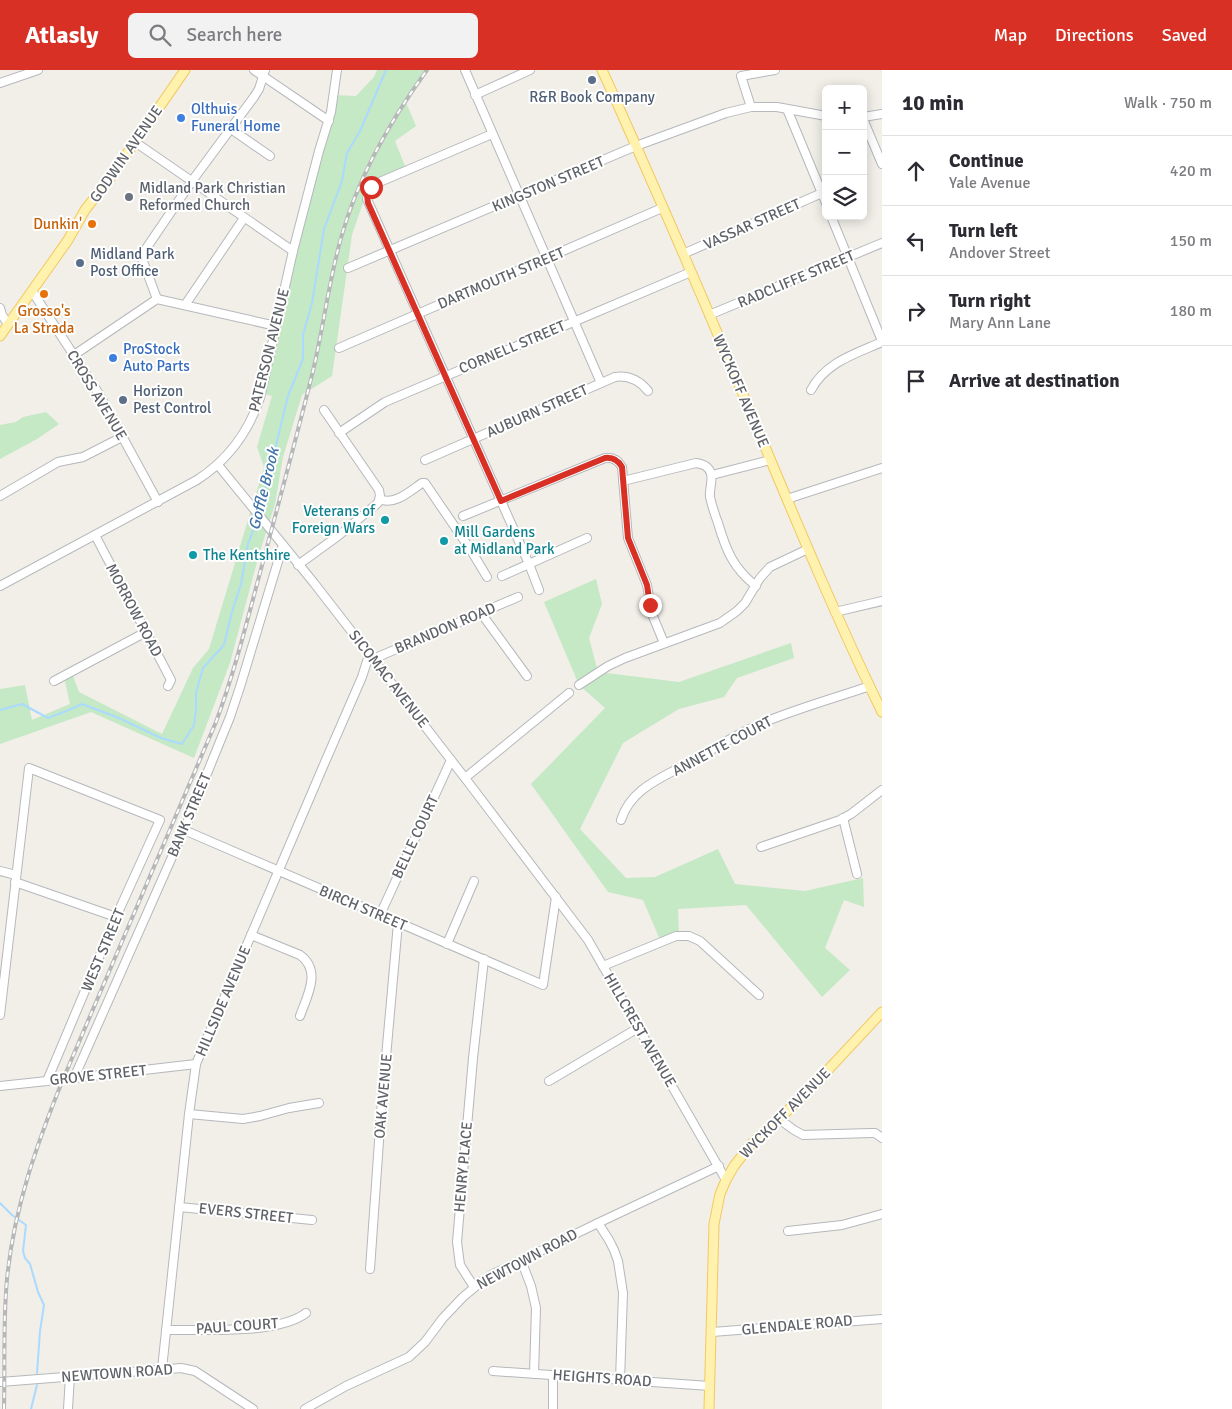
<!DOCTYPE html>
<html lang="en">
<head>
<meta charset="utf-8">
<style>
	body { margin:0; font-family:Signika,sans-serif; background:#f2f2f3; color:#2b2b33 }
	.controls { position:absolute; right:15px; top:15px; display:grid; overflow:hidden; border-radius:8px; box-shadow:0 2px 12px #0003 }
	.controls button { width:45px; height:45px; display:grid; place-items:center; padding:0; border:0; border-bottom:1px solid #e1e1e2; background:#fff; color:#2b2b33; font:25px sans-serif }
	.stop { position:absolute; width:15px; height:15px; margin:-11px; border:4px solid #d93025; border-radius:50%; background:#fff }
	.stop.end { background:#d93025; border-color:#fff; box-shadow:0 1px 5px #0008 }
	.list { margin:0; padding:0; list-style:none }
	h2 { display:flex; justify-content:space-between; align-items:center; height:65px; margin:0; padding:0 20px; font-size:21px }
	h2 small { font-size:16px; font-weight:400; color:#7c7c81 }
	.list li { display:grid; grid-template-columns:32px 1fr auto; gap:15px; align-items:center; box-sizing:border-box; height:70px; padding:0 20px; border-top:1px solid #e1e1e2 }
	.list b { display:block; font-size:19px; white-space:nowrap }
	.list p { margin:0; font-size:16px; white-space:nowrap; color:#7c7c81 }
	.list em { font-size:16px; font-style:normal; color:#7c7c81 }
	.icon { flex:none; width:28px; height:28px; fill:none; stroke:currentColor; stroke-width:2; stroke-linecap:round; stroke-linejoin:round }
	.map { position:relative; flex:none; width:882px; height:1339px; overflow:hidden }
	header { display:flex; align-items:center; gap:30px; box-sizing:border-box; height:70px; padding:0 25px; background:#d93025; color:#fff }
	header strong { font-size:24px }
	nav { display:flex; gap:28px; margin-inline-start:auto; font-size:18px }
	.search { width:350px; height:45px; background:#f2f2f3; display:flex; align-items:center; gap:12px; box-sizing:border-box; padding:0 18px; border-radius:8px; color:#7c7c81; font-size:19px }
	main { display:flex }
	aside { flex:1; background:#fff }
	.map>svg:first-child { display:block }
</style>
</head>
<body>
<header>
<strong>Atlasly</strong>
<div class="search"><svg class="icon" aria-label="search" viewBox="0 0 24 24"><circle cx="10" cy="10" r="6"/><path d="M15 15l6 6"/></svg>Search here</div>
<nav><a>Map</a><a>Directions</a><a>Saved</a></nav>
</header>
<main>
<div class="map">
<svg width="882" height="1339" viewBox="0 0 882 1339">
	<rect width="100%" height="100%" fill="#f1efe8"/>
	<g fill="#c5e8c5">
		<polygon points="377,0 427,0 405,30 416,56 395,71 407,101 368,118 352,165 332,306 302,325 283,387 275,434 258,488 230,593 194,688 91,642 0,674 0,619 25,615 32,650 70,634 64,607 72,603 79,622 162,664 193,598 209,579 264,397 257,377 272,326 260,323 334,25 356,26 374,7"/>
		<polygon points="46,342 59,354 37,369 0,389 0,355 16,352 23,347"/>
		<polygon points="596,509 602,534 589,568 598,602 679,612 791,573 794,588 737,608 724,627 679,639 623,673 580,759 626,808 655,807 718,779 735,814 805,821 863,808 864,837 844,830 825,878 850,900 822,927 746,835 678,839 679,864 661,872 643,830 608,822 531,714 605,638 579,615 544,532"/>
	</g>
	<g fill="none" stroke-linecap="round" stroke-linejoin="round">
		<g stroke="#aadaff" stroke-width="2">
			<polyline points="260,442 288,326 303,289 303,265 312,233 324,159 342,111 347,83 360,61 386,0"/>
			<polyline points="0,640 22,634 48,648 69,640 82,634 119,648 161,668 182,674 194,655 196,639 196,623 203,598 224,575 232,542 241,514 248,474 258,447"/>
			<polyline points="0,1133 12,1145 26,1155 23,1181 25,1188 30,1194 38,1222 44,1235 40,1261 37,1303"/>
			<polyline points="31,1339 37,1315"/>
		</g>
		<defs>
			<g id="minor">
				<polyline points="254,0 329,51"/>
				<polyline points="465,0 601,313"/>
				<polyline points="0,13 38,0"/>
				<polyline points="475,25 530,0"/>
				<polyline points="751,37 741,6 775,0"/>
				<polyline points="787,39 826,133"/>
				<polyline points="863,47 882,44"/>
				<polyline points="863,49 882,94"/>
				<polyline points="231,59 270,86"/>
				<polyline points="492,64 375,114 369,120 367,129 529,494 539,520"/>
				<polyline points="135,72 293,181"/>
				<polyline points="831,146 882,271"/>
				<polyline points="683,184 822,123"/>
				<polyline points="348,198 636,76 726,43 751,37 777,37 826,46"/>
				<polyline points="32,221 99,324 158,432"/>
				<polyline points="157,229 141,186 192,111 254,27 259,19 265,0"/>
				<polyline points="185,235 244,148"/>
				<polyline points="0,238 2,245 8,254"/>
				<polyline points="709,245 882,173"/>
				<polyline points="339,278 662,138"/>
				<polyline points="74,285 157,229 276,256"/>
				<path d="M811,320C826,292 855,284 882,272"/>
				<polyline points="339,363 385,332 691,202"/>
				<path d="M425,390L615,307C629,305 639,310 648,321"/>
				<polyline points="218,395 314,513 465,708 588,870 726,1110"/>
				<polyline points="712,405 770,390"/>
				<path d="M623,411L696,393C703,394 709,396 711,404C713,411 709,419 710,427C712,436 715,445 718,453C726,480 733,498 756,516"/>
				<polyline points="0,426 58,392 83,387 122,367"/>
				<path d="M380,429C394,436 410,421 422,413H425L472,482L487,507"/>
				<polyline points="787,429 882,398"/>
				<path d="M463,446L605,388C613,387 618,390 622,397L628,468L647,515L652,544L664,573"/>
				<polyline points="95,465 171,610 168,616"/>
				<polyline points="298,495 338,466 378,433 380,426 379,420 324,340"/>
				<polyline points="502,506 587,468"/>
				<path d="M0,516L197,410C228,390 248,363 260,328L293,181L319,81L331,42L337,0"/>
				<polyline points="835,542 882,531"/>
				<polyline points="481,543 527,606"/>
				<polyline points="373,589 518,527"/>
				<polyline points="54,611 146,562"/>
				<polyline points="579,615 608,596 625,588 720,553 737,541 745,533 760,508 770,497 808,479"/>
				<polyline points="465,708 569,623"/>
				<polyline points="843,748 857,804"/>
				<path d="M621,750C631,718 662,708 688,693C714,679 738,663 765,652C799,638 835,628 870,616"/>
				<polyline points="184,760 543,915 556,827"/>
				<polyline points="761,777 840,750 851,744 882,720"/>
				<polyline points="0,801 16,805"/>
				<polyline points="15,812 116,847"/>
				<polyline points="380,845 451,690"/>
				<path d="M251,865L300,885C322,901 307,926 300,946"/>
				<polyline points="447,874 474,811"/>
				<polyline points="603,896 676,866 689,866 700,871 759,925"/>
				<polyline points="0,945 29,698 160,750 116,847 47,1011"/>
				<polyline points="74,1008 184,760 230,647 240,617 283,475"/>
				<polyline points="549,1011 638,958"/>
				<polyline points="0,1016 47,1011 64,1007 74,1008 196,994"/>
				<polyline points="189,1044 243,1049 260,1046 289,1038 319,1033"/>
				<polyline points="779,1049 794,1060 803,1065 871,1063 875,1063 882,1068"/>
				<polyline points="179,1137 312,1150"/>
				<polyline points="598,1153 609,1170 614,1180 618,1191 623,1223 620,1310"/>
				<polyline points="788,1161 842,1155 882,1144"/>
				<polyline points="521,1190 531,1216 536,1238 534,1304"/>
				<polyline points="370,1199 381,1043 398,853"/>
				<polyline points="474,1217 460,1195 457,1172 473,988 484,889"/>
				<path d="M166,1260C203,1259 277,1265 306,1243"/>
				<polyline points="712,1262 882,1249"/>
				<polyline points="162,1299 189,1044 196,994 322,699 362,607 369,585"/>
				<polyline points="493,1301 710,1316"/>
				<polyline points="553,1305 553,1339"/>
				<polyline points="0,1312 181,1298 195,1301 253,1339"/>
				<polyline points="68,1339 70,1306"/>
				<polyline points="305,1339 346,1316 409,1287 425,1272 443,1248 463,1227 481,1212 493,1204 598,1153 719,1096"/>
			</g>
			<g id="major">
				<path d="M602,0L613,24C651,110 690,197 726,284C777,404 825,525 882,642"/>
				<polyline points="0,266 68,170 85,140 113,104 185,0"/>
				<polyline points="709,1339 714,1154 720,1124 726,1110 734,1096 752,1073 779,1049 813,1016 882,942"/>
			</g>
		</defs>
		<use href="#minor" stroke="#b5b8bc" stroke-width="10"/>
		<use href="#major" stroke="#f2c960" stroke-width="11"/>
		<use href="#minor" stroke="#fff" stroke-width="8"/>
		<use href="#major" stroke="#fff2af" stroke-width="9"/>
		<defs>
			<path id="rail" d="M4,1339C5,1296 3,1252 7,1209C14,1138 37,1073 64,1007L216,652C236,598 249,543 264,488C280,428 296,369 311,309C323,262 328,214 341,168C358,107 390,51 427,0"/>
		</defs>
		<use href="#rail" stroke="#b6b7b8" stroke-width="4"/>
		<use href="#rail" stroke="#fff" stroke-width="2" stroke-dasharray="5.5" stroke-linecap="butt"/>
	</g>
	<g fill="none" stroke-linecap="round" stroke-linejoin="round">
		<path stroke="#d93025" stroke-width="6" d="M371,117L367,125L368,133L501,431L605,388C613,387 618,390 622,397L628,468L647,515L650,535"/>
	</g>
	<g fill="#5c6f8a" stroke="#fff" stroke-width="2">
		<circle cx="592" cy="10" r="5"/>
		<circle cx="80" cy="193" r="5"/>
		<circle cx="123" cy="330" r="5"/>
	</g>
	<g fill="#3f7fe0" stroke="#fff" stroke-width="2">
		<circle cx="181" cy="48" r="5"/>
		<circle cx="113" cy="288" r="5"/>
	</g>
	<circle fill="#6b7280" stroke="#fff" stroke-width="2" cx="129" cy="127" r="5"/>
	<g fill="#e8710a" stroke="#fff" stroke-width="2">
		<circle cx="92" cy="154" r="5"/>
		<circle cx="44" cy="224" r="5"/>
	</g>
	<g fill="#0f9aa8" stroke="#fff" stroke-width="2">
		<circle cx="385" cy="450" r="5"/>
		<circle cx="444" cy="471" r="5"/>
		<circle cx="193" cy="485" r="5"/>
	</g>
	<g text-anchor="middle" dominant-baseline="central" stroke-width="4" stroke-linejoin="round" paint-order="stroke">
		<g font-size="15" fill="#4e5e75" stroke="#fff" text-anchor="start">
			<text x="592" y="27" text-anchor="middle">R&amp;R Book Company</text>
			<text x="90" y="184">Midland Park<tspan x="90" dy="17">Post Office</tspan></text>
			<text x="133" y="321">Horizon<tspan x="133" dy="17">Pest Control</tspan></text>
		</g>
		<g font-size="15" fill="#366cbe" stroke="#fff" text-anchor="start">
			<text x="191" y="39">Olthuis<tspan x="191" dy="17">Funeral Home</tspan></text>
			<text x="123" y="279">ProStock<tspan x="123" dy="17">Auto Parts</tspan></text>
		</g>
		<g font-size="15" fill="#5f6368" stroke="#fff">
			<text transform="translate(126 84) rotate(-55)">GODWIN AVENUE</text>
			<text transform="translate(548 114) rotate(-23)">KINGSTON STREET</text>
			<text transform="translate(752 154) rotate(-24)">VASSAR STREET</text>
			<text transform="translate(501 208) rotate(-23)">DARTMOUTH STREET</text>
			<text transform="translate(796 209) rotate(-23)">RADCLIFFE STREET</text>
			<text transform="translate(512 277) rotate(-23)">CORNELL STREET</text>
			<text transform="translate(269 280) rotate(-76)">PATERSON AVENUE</text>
			<text transform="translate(741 321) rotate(67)">WYCKOFF AVENUE</text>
			<text transform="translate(97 325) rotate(59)">CROSS AVENUE</text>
			<text transform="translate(537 341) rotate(-24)">AUBURN STREET</text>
			<text transform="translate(134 540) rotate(62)">MORROW ROAD</text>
			<text transform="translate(445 558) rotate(-23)">BRANDON ROAD</text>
			<text transform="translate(389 609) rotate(52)">SICOMAC AVENUE</text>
			<text transform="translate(722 676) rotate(-28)">ANNETTE COURT</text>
			<text transform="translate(189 745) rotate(-67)">BANK STREET</text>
			<text transform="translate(415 767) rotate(-65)">BELLE COURT</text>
			<text transform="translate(363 838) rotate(23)">BIRCH STREET</text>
			<text transform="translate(103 880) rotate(-67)">WEST STREET</text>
			<text transform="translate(223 931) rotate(-67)">HILLSIDE AVENUE</text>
			<text transform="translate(640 960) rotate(60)">HILLCREST AVENUE</text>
			<text transform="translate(98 1005) rotate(-6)">GROVE STREET</text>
			<text transform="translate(383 1026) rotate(-85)">OAK AVENUE</text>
			<text transform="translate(785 1043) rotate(-45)">WYCKOFF AVENUE</text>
			<text transform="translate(463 1097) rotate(-85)">HENRY PLACE</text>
			<text transform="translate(246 1143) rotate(6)">EVERS STREET</text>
			<text transform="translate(527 1189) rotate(-28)">NEWTOWN ROAD</text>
			<text transform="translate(797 1255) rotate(-5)">GLENDALE ROAD</text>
			<text transform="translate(237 1256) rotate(-4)">PAUL COURT</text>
			<text transform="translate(117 1303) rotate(-4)">NEWTOWN ROAD</text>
			<text transform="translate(602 1308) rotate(4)">HEIGHTS ROAD</text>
		</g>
		<g font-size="15" fill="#5b616d" stroke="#fff" text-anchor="start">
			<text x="139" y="118">Midland Park Christian<tspan x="139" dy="17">Reformed Church</tspan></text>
		</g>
		<g font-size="15" fill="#c56008" stroke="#fff" text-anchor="end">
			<text x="82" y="154">Dunkin'</text>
			<text x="44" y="241" text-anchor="middle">Grosso's<tspan x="44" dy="17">La Strada</tspan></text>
		</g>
		<g font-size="15" fill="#0d838f" stroke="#fff" text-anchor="start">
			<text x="375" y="441" text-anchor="end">Veterans of<tspan x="375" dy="17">Foreign Wars</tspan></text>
			<text x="454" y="462">Mill Gardens<tspan x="454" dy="17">at Midland Park</tspan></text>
			<text x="203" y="485">The Kentshire</text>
		</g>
		<g font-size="16" font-style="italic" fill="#4174aa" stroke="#fff">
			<text transform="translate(264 419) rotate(-76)">Goffle Brook</text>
		</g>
	</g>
</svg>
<div class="controls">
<button>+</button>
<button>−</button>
<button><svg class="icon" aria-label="layers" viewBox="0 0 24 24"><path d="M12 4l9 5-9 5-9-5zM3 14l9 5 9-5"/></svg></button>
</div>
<div class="stop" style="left:371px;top:117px"></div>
<div class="stop end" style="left:650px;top:535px"></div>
</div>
<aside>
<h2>10 min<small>Walk · 750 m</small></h2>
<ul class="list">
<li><svg class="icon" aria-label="ahead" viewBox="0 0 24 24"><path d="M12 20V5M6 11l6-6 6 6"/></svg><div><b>Continue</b><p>Yale Avenue</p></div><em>420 m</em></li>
<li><svg class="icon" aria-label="left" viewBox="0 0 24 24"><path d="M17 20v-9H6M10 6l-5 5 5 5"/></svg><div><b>Turn left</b><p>Andover Street</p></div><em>150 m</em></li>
<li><svg class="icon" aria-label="right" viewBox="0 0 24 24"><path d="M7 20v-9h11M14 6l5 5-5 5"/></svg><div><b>Turn right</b><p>Mary Ann Lane</p></div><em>180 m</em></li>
<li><svg class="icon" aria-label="arrive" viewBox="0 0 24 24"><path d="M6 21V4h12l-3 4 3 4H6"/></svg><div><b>Arrive at destination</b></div></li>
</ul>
</aside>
</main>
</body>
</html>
